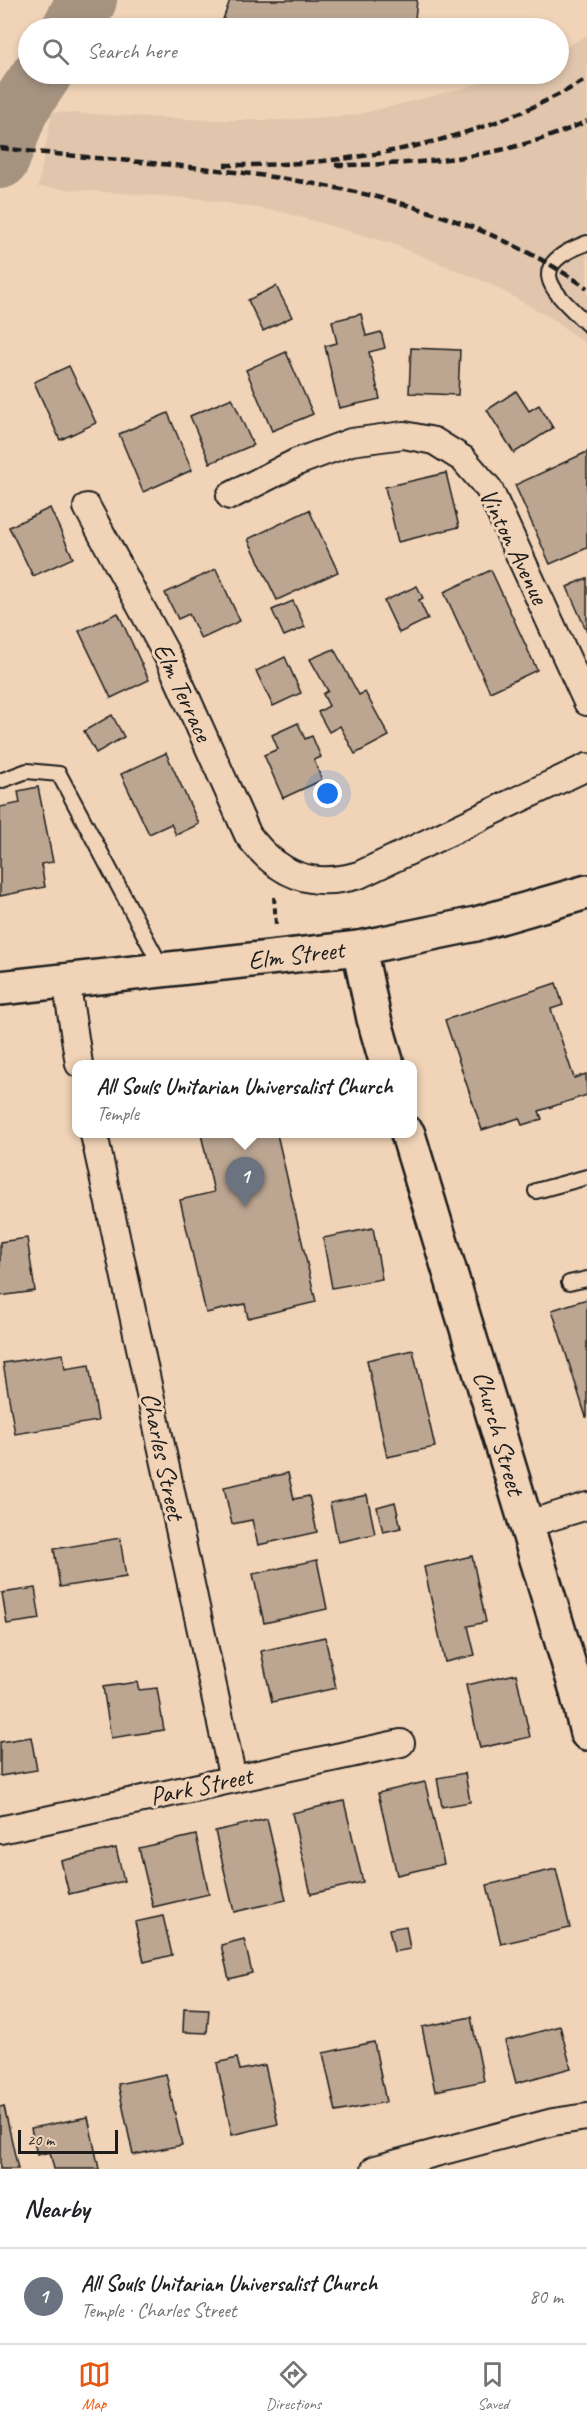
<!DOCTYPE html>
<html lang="en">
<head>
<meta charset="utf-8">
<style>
	body { margin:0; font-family:Caveat,sans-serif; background:#f6f6f6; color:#202124 }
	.scale { position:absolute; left:18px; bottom:15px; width:100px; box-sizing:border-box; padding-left:6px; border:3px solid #1c1c1c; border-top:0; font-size:16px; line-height:21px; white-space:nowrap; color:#1c1c1c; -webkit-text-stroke:4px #f1d4b8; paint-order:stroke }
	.you { position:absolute; left:328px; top:794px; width:21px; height:21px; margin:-15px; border:4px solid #fff; border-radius:50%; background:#1a73e8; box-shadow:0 0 0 9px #1a73e833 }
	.badge { display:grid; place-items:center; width:39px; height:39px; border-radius:50%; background:#ea580c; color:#fff; font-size:20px; font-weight:700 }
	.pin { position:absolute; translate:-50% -50px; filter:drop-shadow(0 2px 3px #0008) }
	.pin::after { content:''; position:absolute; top:32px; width:21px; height:18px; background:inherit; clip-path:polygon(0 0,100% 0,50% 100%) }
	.popup { position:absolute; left:72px; top:1060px; width:345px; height:78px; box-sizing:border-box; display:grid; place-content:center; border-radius:12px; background:#fff; filter:drop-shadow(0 2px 4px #0005); font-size:20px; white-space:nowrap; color:#757577 }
	.popup b { font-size:22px; color:#202124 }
	.popup::after { content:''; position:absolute; left:50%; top:100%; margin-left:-12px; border:12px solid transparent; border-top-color:#fff }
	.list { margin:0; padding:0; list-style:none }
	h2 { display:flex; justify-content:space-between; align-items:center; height:78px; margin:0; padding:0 24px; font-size:26px }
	h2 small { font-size:20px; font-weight:400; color:#757577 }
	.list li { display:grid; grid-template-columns:39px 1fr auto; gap:18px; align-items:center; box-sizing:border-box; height:96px; padding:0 24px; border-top:2px solid #e0e0e0 }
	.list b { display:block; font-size:22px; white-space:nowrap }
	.list p { margin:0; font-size:20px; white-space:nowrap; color:#757577 }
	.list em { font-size:20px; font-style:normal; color:#757577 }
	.icon { flex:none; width:33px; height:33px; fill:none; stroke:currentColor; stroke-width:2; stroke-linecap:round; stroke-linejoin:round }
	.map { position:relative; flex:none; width:587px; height:2169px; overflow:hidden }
	.search { position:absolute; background:#fff; box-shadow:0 3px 9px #0003; left:18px; right:18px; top:18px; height:66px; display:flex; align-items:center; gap:15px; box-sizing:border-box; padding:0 21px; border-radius:33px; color:#757577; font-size:22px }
	.sheet { height:174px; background:#fff }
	nav { display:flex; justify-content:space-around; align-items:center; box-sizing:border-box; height:84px; border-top:2px solid #e0e0e0; background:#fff; font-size:16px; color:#757577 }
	nav a { display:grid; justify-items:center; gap:3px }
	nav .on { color:#ea580c }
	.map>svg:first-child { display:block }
</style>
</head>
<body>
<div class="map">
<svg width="587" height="2169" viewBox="0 0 587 2169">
	<rect width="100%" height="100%" fill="#f1d4b8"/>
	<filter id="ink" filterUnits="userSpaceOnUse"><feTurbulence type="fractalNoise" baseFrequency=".0167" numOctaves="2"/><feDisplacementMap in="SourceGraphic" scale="12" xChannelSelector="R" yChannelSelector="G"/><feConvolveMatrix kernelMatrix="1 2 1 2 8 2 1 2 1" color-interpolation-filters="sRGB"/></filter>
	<g filter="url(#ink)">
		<polygon fill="#e1c6ad" points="587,35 587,345 551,318 490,284 390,243 282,212 201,199 38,187 52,112 208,120 281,120 356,115 468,87 503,74 558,74 559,51"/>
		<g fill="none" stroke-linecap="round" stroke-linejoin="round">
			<g stroke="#a59380" stroke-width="60">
				<polyline points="72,28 87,0"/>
				<polyline points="0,159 19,108 42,74"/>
			</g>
		</g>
		<g fill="#bca692" stroke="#1c1c1c" stroke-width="1.5">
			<polygon points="230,0 417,0 414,28 220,28"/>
			<polygon points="276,286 292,317 263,331 248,300"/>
			<polygon points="361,314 366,336 381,332 385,348 369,352 380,399 339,408 325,346 337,343 332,321"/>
			<polygon points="411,348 460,350 458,395 409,393"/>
			<polygon points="286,352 313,414 272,431 246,370"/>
			<polygon points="69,366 96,423 60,440 34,382"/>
			<polygon points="516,391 529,411 539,405 553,428 514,453 487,410"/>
			<polygon points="232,398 253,445 210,463 190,416"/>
			<polygon points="168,413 192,470 143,492 119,434"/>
			<polygon points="587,452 587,548 550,564 515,485"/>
			<polygon points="446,473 459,527 398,542 385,487"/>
			<polygon points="50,508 73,558 33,576 9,527"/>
			<polygon points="309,510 338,572 277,600 248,539"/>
			<polygon points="216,569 240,621 201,639 189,614 178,619 165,593"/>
			<polygon points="491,570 537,670 490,692 444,592"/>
			<polygon points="587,578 587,632 567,587"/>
			<polygon points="417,586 423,598 419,600 428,619 399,633 384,601"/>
			<polygon points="293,601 305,627 284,636 272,610"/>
			<polygon points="118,613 149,680 111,698 79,631"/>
			<polygon points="334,649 359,695 365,692 389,736 355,754 340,726 329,732 318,712 329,706 323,694 328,691 310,659"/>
			<polygon points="285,657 301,693 273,706 256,671"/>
			<polygon points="112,715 124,737 96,753 84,731"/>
			<polygon points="298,723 305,739 312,736 321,757 314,760 322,780 283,798 264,755 278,749 272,735"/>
			<polygon points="166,753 199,824 176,835 171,824 149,834 121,774"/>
			<polygon points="38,787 53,862 41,864 45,887 0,896 0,807 20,803 18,791"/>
			<polygon points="556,983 563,1005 551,1009 574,1078 586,1074 587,1095 539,1111 542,1119 522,1125 519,1118 482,1130 445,1020"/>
			<polygon points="201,1134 277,1134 316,1302 248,1318 245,1304 206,1313 180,1200 214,1192"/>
			<polygon points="373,1228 382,1279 332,1288 323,1238"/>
			<polygon points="27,1238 35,1291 0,1296 0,1242"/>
			<polygon points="587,1299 587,1417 586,1417 552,1310"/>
			<polygon points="413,1350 435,1447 387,1457 367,1360"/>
			<polygon points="63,1354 65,1369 89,1365 98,1421 15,1434 3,1363"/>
			<polygon points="288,1473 294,1499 309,1496 317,1532 258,1545 252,1520 232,1524 224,1487"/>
			<polygon points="367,1495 375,1534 338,1542 330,1503"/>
			<polygon points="395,1502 401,1528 383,1532 377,1507"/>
			<polygon points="120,1538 126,1577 60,1587 54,1549"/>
			<polygon points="472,1556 486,1622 468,1626 475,1655 445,1662 424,1567"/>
			<polygon points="317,1560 327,1609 264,1623 253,1574"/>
			<polygon points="35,1588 40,1619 7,1624 2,1593"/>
			<polygon points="325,1637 336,1688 272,1702 261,1651"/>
			<polygon points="516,1674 530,1737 480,1748 466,1685"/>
			<polygon points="137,1682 139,1690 157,1688 164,1730 111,1738 103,1687"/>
			<polygon points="31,1737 37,1770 0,1776 0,1742"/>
			<polygon points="465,1773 470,1802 442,1807 437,1778"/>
			<polygon points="425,1782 444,1864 397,1875 378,1793"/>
			<polygon points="344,1801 363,1882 311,1894 292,1813"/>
			<polygon points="267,1819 286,1900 234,1912 215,1831"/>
			<polygon points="196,1835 209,1894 153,1907 139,1848"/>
			<polygon points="116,1848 124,1881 69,1894 61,1861"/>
			<polygon points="556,1869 570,1928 501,1944 487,1885"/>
			<polygon points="163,1916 172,1955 144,1962 135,1922"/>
			<polygon points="406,1926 410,1949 394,1952 389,1929"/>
			<polygon points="244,1939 252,1973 229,1979 221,1945"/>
			<polygon points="184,2008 209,2009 207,2033 183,2032"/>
			<polygon points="471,2017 484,2081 435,2091 422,2027"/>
			<polygon points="560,2026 571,2068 516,2083 505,2041"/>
			<polygon points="374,2042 386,2102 336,2112 323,2053"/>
			<polygon points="237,2058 240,2070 265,2065 278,2124 232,2135 217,2063"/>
			<polygon points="166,2074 182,2145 133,2155 118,2084"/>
			<polygon points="4,2106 18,2169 0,2169 0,2107"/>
			<polygon points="88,2117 99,2169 54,2169 50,2152 37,2155 31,2128"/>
		</g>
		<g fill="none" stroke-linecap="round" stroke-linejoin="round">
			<defs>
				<g id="lane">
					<path d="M587,243C522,267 553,291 587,324"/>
					<polyline points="0,781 27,771 59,774 162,968"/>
					<polyline points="536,1191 587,1177"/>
					<polyline points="569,1283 587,1279"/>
				</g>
				<g id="street">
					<polyline points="230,496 297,462 351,442 404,435 434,441 463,459 489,489 587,702"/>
					<path d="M87,507L170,661L248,835C278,875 311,889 359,875L587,767"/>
					<polyline points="66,980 79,1064"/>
					<polyline points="94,1134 233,1779"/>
					<polyline points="525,1525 587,1506"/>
					<polyline points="0,1830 401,1743"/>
					<polyline points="375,2169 553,2122 587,2117"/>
				</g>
				<g id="secondary">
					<polyline points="359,948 374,1019 387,1064"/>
					<polyline points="0,988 359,948 476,924 587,892"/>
					<polyline points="408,1134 576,1688 587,1733"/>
				</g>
			</defs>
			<use href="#lane" stroke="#1c1c1c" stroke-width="18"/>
			<use href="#street" stroke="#1c1c1c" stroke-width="30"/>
			<use href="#secondary" stroke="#1c1c1c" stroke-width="38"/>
			<polyline stroke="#1c1c1c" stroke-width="4" stroke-dasharray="6 4.5" stroke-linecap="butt" points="274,897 276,925"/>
			<use href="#lane" stroke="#f1d4b8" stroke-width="14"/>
			<use href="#street" stroke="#f1d4b8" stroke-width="26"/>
			<use href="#secondary" stroke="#f1d4b8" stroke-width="33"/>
			<g stroke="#1c1c1c" stroke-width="4.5" stroke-dasharray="9 4.5" stroke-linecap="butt">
				<path d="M0,148C202,172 413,168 587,288"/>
				<path d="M224,165C350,167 478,143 587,79"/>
				<path d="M335,165C421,165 508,158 587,121"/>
			</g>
		</g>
	</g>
	<g text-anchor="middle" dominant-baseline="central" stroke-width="6" stroke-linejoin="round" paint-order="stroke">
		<g font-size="26" fill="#1c1c1c" stroke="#f1d4b8">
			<text transform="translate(514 546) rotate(64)">Vinton Avenue</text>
			<text transform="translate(183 692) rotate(65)">Elm Terrace</text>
			<text transform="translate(296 955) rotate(-7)">Elm Street</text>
			<text transform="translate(499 1433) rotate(74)">Church Street</text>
			<text transform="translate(163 1456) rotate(78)">Charles Street</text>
			<text transform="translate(201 1786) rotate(-12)">Park Street</text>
		</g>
	</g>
</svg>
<div class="scale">20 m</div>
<div class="you"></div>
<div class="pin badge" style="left:245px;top:1207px;background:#6b7280">1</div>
<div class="popup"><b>All Souls Unitarian Universalist Church</b>Temple</div>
<div class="search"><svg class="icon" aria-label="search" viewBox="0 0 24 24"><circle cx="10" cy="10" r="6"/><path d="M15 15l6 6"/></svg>Search here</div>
</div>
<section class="sheet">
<h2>Nearby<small></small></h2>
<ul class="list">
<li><span class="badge" style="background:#6b7280">1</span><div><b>All Souls Unitarian Universalist Church</b><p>Temple · Charles Street</p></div><em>80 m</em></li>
</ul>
</section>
<nav>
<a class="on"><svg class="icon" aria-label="map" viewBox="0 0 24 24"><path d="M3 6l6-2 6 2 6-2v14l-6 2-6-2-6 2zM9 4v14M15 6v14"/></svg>Map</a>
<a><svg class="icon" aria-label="directions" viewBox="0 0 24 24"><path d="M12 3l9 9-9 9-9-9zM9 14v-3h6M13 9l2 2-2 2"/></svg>Directions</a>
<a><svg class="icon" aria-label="saved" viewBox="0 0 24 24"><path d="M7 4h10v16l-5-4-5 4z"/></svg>Saved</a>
</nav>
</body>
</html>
